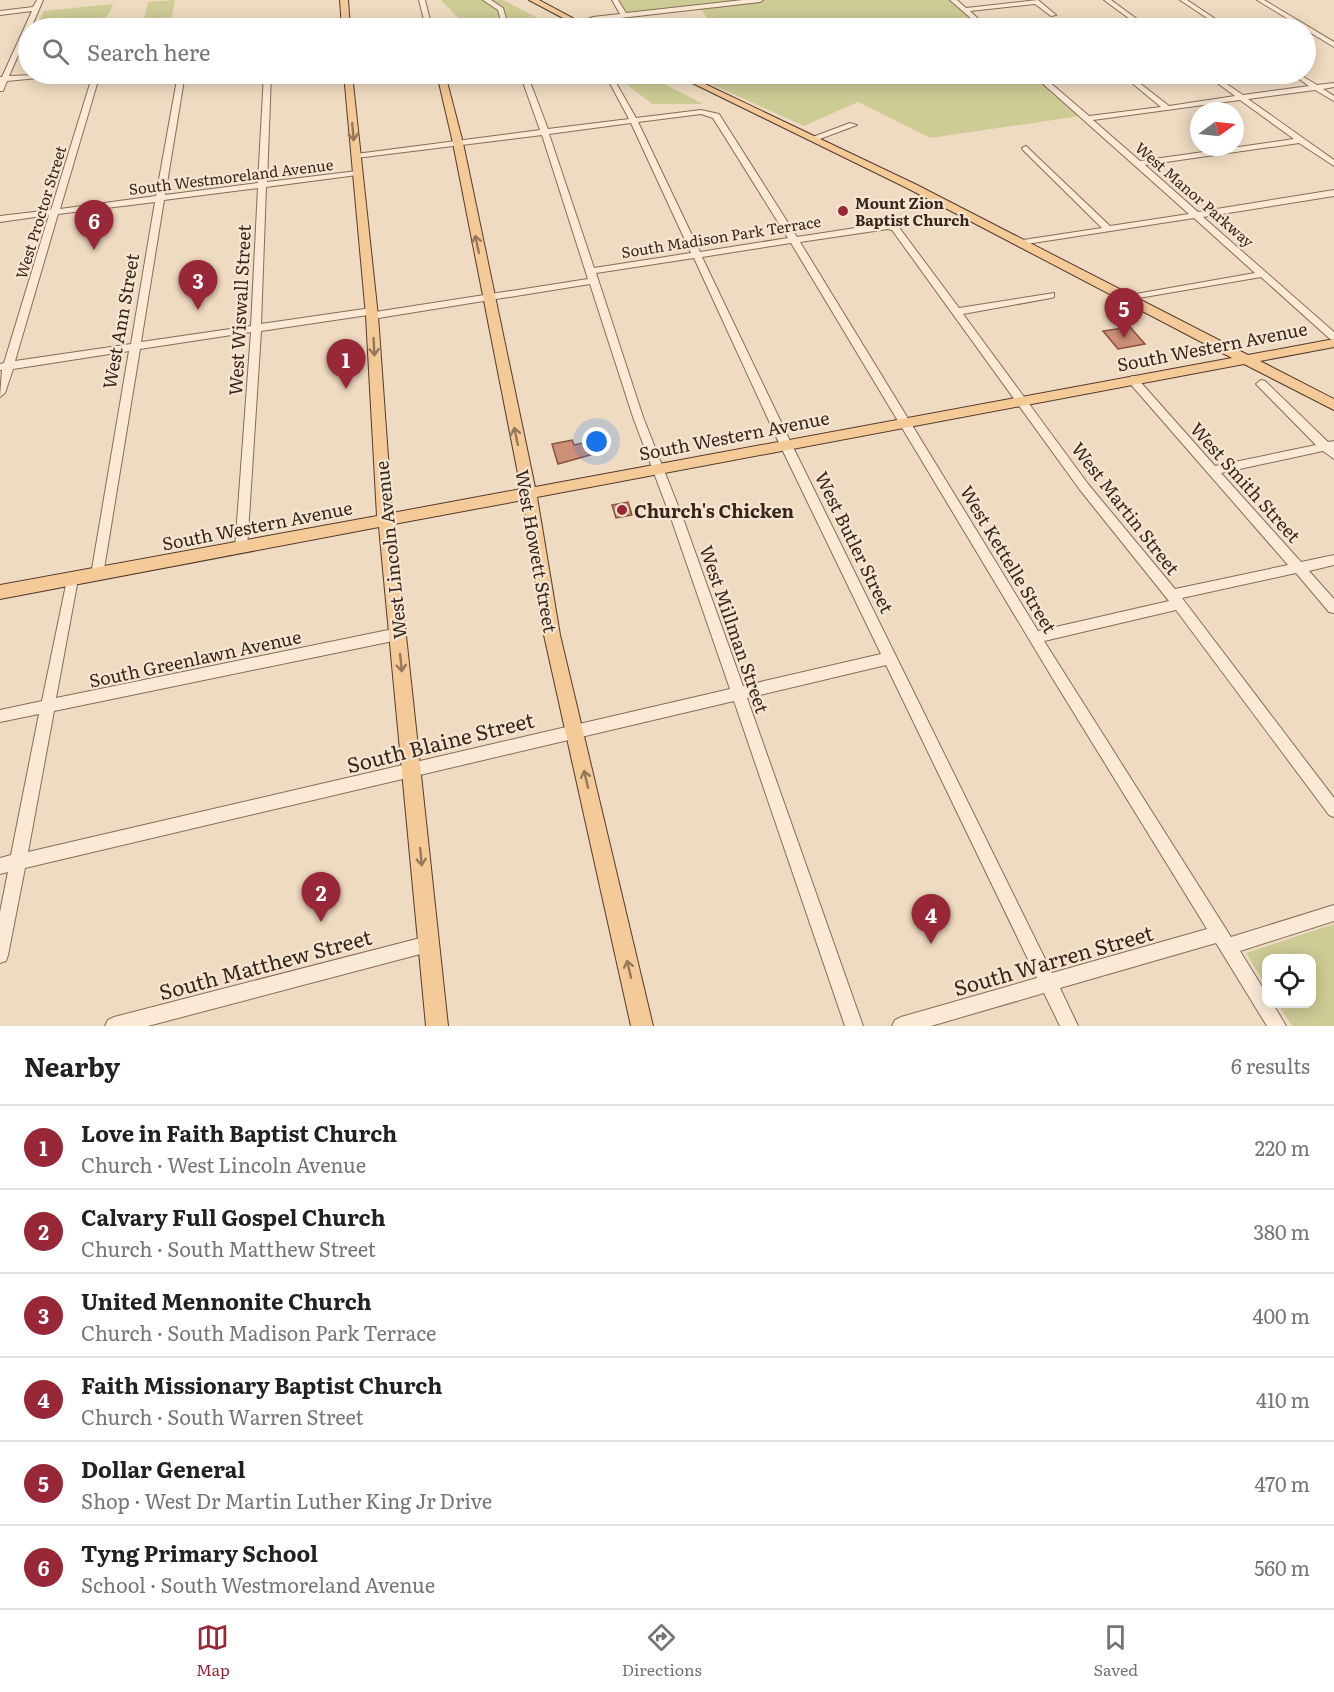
<!DOCTYPE html>
<html lang="en">
<head>
<meta charset="utf-8">
<style>
	body { margin:0; font-family:Literata,serif; background:#f2f2f2; color:#202124 }
	.controls { position:absolute; right:18px; bottom:18px; display:grid; overflow:hidden; border-radius:12px; box-shadow:0 3px 15px #0003 }
	.controls button { width:54px; height:54px; display:grid; place-items:center; padding:0; border:0; border-bottom:2px solid #e0e0e0; background:#fff; color:#202124; font:30px sans-serif }
	.compass { position:absolute; left:1190px; top:102px; width:54px; height:54px; border-radius:50%; background:#fff; box-shadow:0 3px 15px #0003; rotate:75deg }
	.you { position:absolute; left:597px; top:442px; width:21px; height:21px; margin:-15px; border:4px solid #fff; border-radius:50%; background:#1a73e8; box-shadow:0 0 0 9px #1a73e833 }
	.badge { display:grid; place-items:center; width:39px; height:39px; border-radius:50%; background:#982837; color:#fff; font-size:20px; font-weight:700 }
	.pin { position:absolute; translate:-50% -50px; filter:drop-shadow(0 2px 3px #0008) }
	.pin::after { content:''; position:absolute; top:32px; width:21px; height:18px; background:inherit; clip-path:polygon(0 0,100% 0,50% 100%) }
	.list { margin:0; padding:0; list-style:none }
	h2 { display:flex; justify-content:space-between; align-items:center; height:78px; margin:0; padding:0 24px; font-size:26px }
	h2 small { font-size:20px; font-weight:400; color:#757577 }
	.list li { display:grid; grid-template-columns:39px 1fr auto; gap:18px; align-items:center; box-sizing:border-box; height:84px; padding:0 24px; border-top:2px solid #e0e0e0 }
	.list b { display:block; font-size:22px; white-space:nowrap }
	.list p { margin:0; font-size:20px; white-space:nowrap; color:#757577 }
	.list em { font-size:20px; font-style:normal; color:#757577 }
	.icon { flex:none; width:33px; height:33px; fill:none; stroke:currentColor; stroke-width:2; stroke-linecap:round; stroke-linejoin:round }
	.map { position:relative; flex:none; width:1334px; height:1026px; overflow:hidden }
	.search { position:absolute; background:#fff; box-shadow:0 3px 15px #0003; left:18px; right:18px; top:18px; height:66px; display:flex; align-items:center; gap:15px; box-sizing:border-box; padding:0 21px; border-radius:33px; color:#757577; font-size:22px }
	.sheet { height:582px; background:#fff }
	nav { display:flex; justify-content:space-around; align-items:center; box-sizing:border-box; height:84px; border-top:2px solid #e0e0e0; background:#fff; font-size:16px; color:#757577 }
	nav a { display:grid; justify-items:center; gap:3px }
	nav .on { color:#982837 }
	.map>svg:first-child { display:block }
</style>
</head>
<body>
<div class="map">
<svg width="1334" height="1026" viewBox="0 0 1334 1026">
	<rect width="100%" height="100%" fill="#eedbc1"/>
	<g fill="#cdcc95">
		<polygon points="175,0 172,17 144,20 148,2"/>
		<polygon points="441,0 503,0 557,28 520,28 515,24 460,20"/>
		<polygon points="619,0 949,0 981,28 714,28 698,5 627,13"/>
		<path d="M113,4C104,37 61,29 36,28L44,11Z"/>
		<polygon points="608,74 645,74 703,104 652,104 615,75"/>
		<polygon points="732,74 1032,74 1080,116 930,138 858,102 804,126 698,78"/>
		<polygon points="1334,924 1334,1026 1292,1026 1278,1004 1312,1004 1312,958 1266,958 1266,986 1246,953"/>
	</g>
	<g fill="#cd8f77" stroke="#88523e" stroke-width="1.5">
		<polygon points="1130,327 1145,344 1118,349 1103,331"/>
		<polygon points="572,440 574,445 597,440 601,452 558,464 552,444"/>
		<polygon points="628,502 632,515 616,518 612,505"/>
	</g>
	<g fill="none" stroke-linecap="round" stroke-linejoin="round">
		<defs>
			<g id="minor">
				<polygon points="37,0 43,0 31,28 28,28 28,33 9,76 62,74 58,76 7,81 3,91 0,91 0,77 2,77 32,11 0,15 0,11 33,7"/>
				<polygon points="419,0 425,0 432,28 426,28"/>
				<polygon points="483,0 491,0 503,8 509,28 487,28 490,26 502,25 498,10"/>
				<polygon points="612,0 618,0 626,13 743,0 763,0 760,2 594,21 577,25 577,23 593,17 620,14"/>
				<polygon points="950,0 957,0 966,8 1038,0 1056,15 1051,16 1035,4 970,11 988,28 982,28"/>
				<polygon points="1104,0 1111,0 1149,28 1142,28"/>
				<polygon points="1180,0 1187,0 1229,28 1222,28"/>
				<polygon points="1257,0 1264,0 1334,42 1334,47"/>
				<path d="M93,74H100L60,209L156,196L178,74H185L165,195L258,183L264,74H271L267,182L357,171L361,173L357,175L266,187L261,324L371,308L374,309L375,312L588,279L542,135L356,158L352,156L356,154L540,130L520,74H527L548,129L629,119L605,74H611L636,118L701,110L719,114L797,237L888,223L898,226L959,308L1054,293V297L1051,298L963,314L1088,484L1175,589L1288,565L1127,380L1132,376L1136,377L1215,466L1316,445L1256,384L1261,380L1265,381L1328,442L1334,441V459L1323,451L1221,473L1301,562L1334,555V565L1309,571L1334,599V613L1329,612L1296,573L1182,598L1334,798V817L1329,815L1176,610L1044,641L1231,937L1334,905V921L1240,951L1266,993V1004H1273L1286,1026H1267L1216,943L1060,988L1078,1026H1060L1044,993L931,1026H892L895,1020L901,1017L1037,978L886,665L747,698L863,1026H845L734,701L25,868L8,955L6,961L0,963V912L8,872L0,874V858L11,855L39,714L0,722V710L42,701L68,575L72,574L76,575L78,579L56,698L398,628L403,630L405,634L403,638L398,640L54,711L28,852L730,689L672,521L633,417L590,284L372,319L369,318L368,315L261,331L247,549L245,552H237L235,549L251,332L140,349L103,575L101,579L97,580L93,579L91,575L129,351L13,369L5,393L0,397L2,370H0V364L4,363L49,215L0,222V216L51,210ZM701,114L713,118L788,238L700,252L638,122ZM631,123L691,253L594,268L549,134ZM258,188L251,326L141,342L164,200ZM155,202L131,344L15,361L58,214ZM888,229L892,230L1080,490L1169,601L1038,631L800,242ZM791,243L1053,679L1207,929L1052,973L792,445L702,257ZM694,258L780,445L881,654L743,686L684,521L643,417L596,273Z"/>
				<path d="M1032,74H1040L1089,116L1161,107L1121,74H1128L1169,106L1235,96L1205,74H1212L1243,95L1309,86L1292,74H1299L1317,85L1334,83V87L1323,89L1334,96V101L1315,90L1248,99L1334,160V166L1299,143L1145,165L1198,212L1334,190V196L1203,217L1334,332V340L1330,339L1261,277L1127,300V296L1130,295L1255,273L1194,218L1020,245L1018,243L1023,240L1102,228L1023,150L1022,148L1026,146L1110,226L1189,214ZM1240,100L1294,139L1140,161L1093,120Z"/>
				<polygon points="850,123 857,125 817,140 810,138"/>
				<polygon points="428,936 434,938 436,944 434,950 428,952 148,1026 105,1026 108,1020 114,1017"/>
			</g>
			<g id="major">
				<polygon points="340,0 348,0 350,28 342,28"/>
				<polygon points="529,0 539,0 591,28 582,28"/>
				<polygon points="344,74 352,74 378,316 392,513 521,489 453,143 437,74 445,74 463,143 535,487 1232,358 907,188 674,74 684,74 915,184 1248,355 1334,339 1334,347 1260,361 1334,399 1334,410 1244,364 537,497 560,635 653,1026 631,1026 544,635 523,500 394,524 448,1026 426,1026 379,527 0,599 0,585 377,516 366,316"/>
			</g>
		</defs>
		<use href="#minor" stroke="#886c59" stroke-width="2"/>
		<use href="#major" stroke="#563b2d" stroke-width="2"/>
		<use href="#minor" fill="#f9e9d5" fill-rule="evenodd"/>
		<use href="#major" fill="#f3ca98" fill-rule="evenodd"/>
	</g>
	<defs><path id="oneway-shaft" d="M-6 0H5M1.5-3L5.5 0L1.5 3" fill="none" stroke-width="1.6" stroke-linecap="round" stroke-linejoin="round" transform="scale(1.5)"/></defs>
	<g stroke="#96785a">
		<use href="#oneway-shaft" transform="translate(353 132) rotate(85)"/>
		<use href="#oneway-shaft" transform="translate(477 244) rotate(-102)"/>
		<use href="#oneway-shaft" transform="translate(374 347) rotate(87)"/>
		<use href="#oneway-shaft" transform="translate(516 436) rotate(-102)"/>
		<use href="#oneway-shaft" transform="translate(401 663) rotate(84)"/>
		<use href="#oneway-shaft" transform="translate(586 779) rotate(-103)"/>
		<use href="#oneway-shaft" transform="translate(421 857) rotate(85)"/>
		<use href="#oneway-shaft" transform="translate(629 969) rotate(-103)"/>
	</g>
	<g fill="#982837" stroke="#f6e6d1" stroke-width="2">
		<circle cx="843" cy="211" r="6"/>
		<circle cx="622" cy="510" r="6"/>
	</g>
	<g text-anchor="middle" dominant-baseline="central" stroke-width="4.5" stroke-linejoin="round" paint-order="stroke">
		<g font-size="15" fill="#38261d" stroke="#f6e6d1">
			<text transform="translate(231 176) rotate(-7)">South Westmoreland Avenue</text>
			<text transform="translate(1195 194) rotate(41)">West Manor Parkway</text>
			<text transform="translate(40 212) rotate(-73)">West Proctor Street</text>
			<text transform="translate(721 236) rotate(-9)">South Madison Park Terrace</text>
		</g>
		<g font-size="15" font-weight="bold" fill="#38261d" stroke="#f6e6d1" text-anchor="start">
			<text x="855" y="202">Mount Zion<tspan x="855" dy="17">Baptist Church</tspan></text>
		</g>
		<g font-size="18" fill="#38261d" stroke="#f6e6d1">
			<text transform="translate(239 310) rotate(-87)">West Wiswall Street</text>
			<text transform="translate(120 321) rotate(-80)">West Ann Street</text>
			<text transform="translate(1212 346) rotate(-11)">South Western Avenue</text>
			<text transform="translate(734 435) rotate(-11)">South Western Avenue</text>
			<text transform="translate(1246 482) rotate(48)">West Smith Street</text>
			<text transform="translate(1126 508) rotate(52)">West Martin Street</text>
			<text transform="translate(257 525) rotate(-11)">South Western Avenue</text>
			<text transform="translate(855 542) rotate(64)">West Butler Street</text>
			<text transform="translate(390 550) rotate(-96)">West Lincoln Avenue</text>
			<text transform="translate(537 551) rotate(80)">West Howett Street</text>
			<text transform="translate(1009 559) rotate(59)">West Kettelle Street</text>
			<text transform="translate(735 629) rotate(71)">West Millman Street</text>
			<text transform="translate(195 658) rotate(-12)">South Greenlawn Avenue</text>
		</g>
		<g font-size="18" font-weight="bold" fill="#38261d" stroke="#f6e6d1" text-anchor="start">
			<text x="634" y="510">Church's Chicken</text>
		</g>
		<g font-size="21" fill="#38261d" stroke="#f6e6d1">
			<text transform="translate(440 741) rotate(-14)">South Blaine Street</text>
			<text transform="translate(1053 959) rotate(-16)">South Warren Street</text>
			<text transform="translate(265 963) rotate(-15)">South Matthew Street</text>
		</g>
	</g>
</svg>
<div class="controls">
<button><svg class="icon" aria-label="locate" viewBox="0 0 24 24"><circle cx="12" cy="12" r="6"/><path d="M12 2v4M12 18v4M2 12h4M18 12h4"/></svg></button>
</div>
<svg class="compass" viewBox="-18 -18 36 36"><path d="M0-13l5 13h-10z" fill="#e53935"/><path d="M0 13l5-13h-10z" fill="#757577"/></svg>
<div class="you"></div>
<div class="pin badge" style="left:346px;top:389px">1</div>
<div class="pin badge" style="left:321px;top:922px">2</div>
<div class="pin badge" style="left:198px;top:310px">3</div>
<div class="pin badge" style="left:931px;top:944px">4</div>
<div class="pin badge" style="left:1124px;top:338px">5</div>
<div class="pin badge" style="left:94px;top:250px">6</div>
<div class="search"><svg class="icon" aria-label="search" viewBox="0 0 24 24"><circle cx="10" cy="10" r="6"/><path d="M15 15l6 6"/></svg>Search here</div>
</div>
<section class="sheet">
<h2>Nearby<small>6 results</small></h2>
<ul class="list">
<li><span class="badge">1</span><div><b>Love in Faith Baptist Church</b><p>Church · West Lincoln Avenue</p></div><em>220 m</em></li>
<li><span class="badge">2</span><div><b>Calvary Full Gospel Church</b><p>Church · South Matthew Street</p></div><em>380 m</em></li>
<li><span class="badge">3</span><div><b>United Mennonite Church</b><p>Church · South Madison Park Terrace</p></div><em>400 m</em></li>
<li><span class="badge">4</span><div><b>Faith Missionary Baptist Church</b><p>Church · South Warren Street</p></div><em>410 m</em></li>
<li><span class="badge">5</span><div><b>Dollar General</b><p>Shop · West Dr Martin Luther King Jr Drive</p></div><em>470 m</em></li>
<li><span class="badge">6</span><div><b>Tyng Primary School</b><p>School · South Westmoreland Avenue</p></div><em>560 m</em></li>
</ul>
</section>
<nav>
<a class="on"><svg class="icon" aria-label="map" viewBox="0 0 24 24"><path d="M3 6l6-2 6 2 6-2v14l-6 2-6-2-6 2zM9 4v14M15 6v14"/></svg>Map</a>
<a><svg class="icon" aria-label="directions" viewBox="0 0 24 24"><path d="M12 3l9 9-9 9-9-9zM9 14v-3h6M13 9l2 2-2 2"/></svg>Directions</a>
<a><svg class="icon" aria-label="saved" viewBox="0 0 24 24"><path d="M7 4h10v16l-5-4-5 4z"/></svg>Saved</a>
</nav>
</body>
</html>
